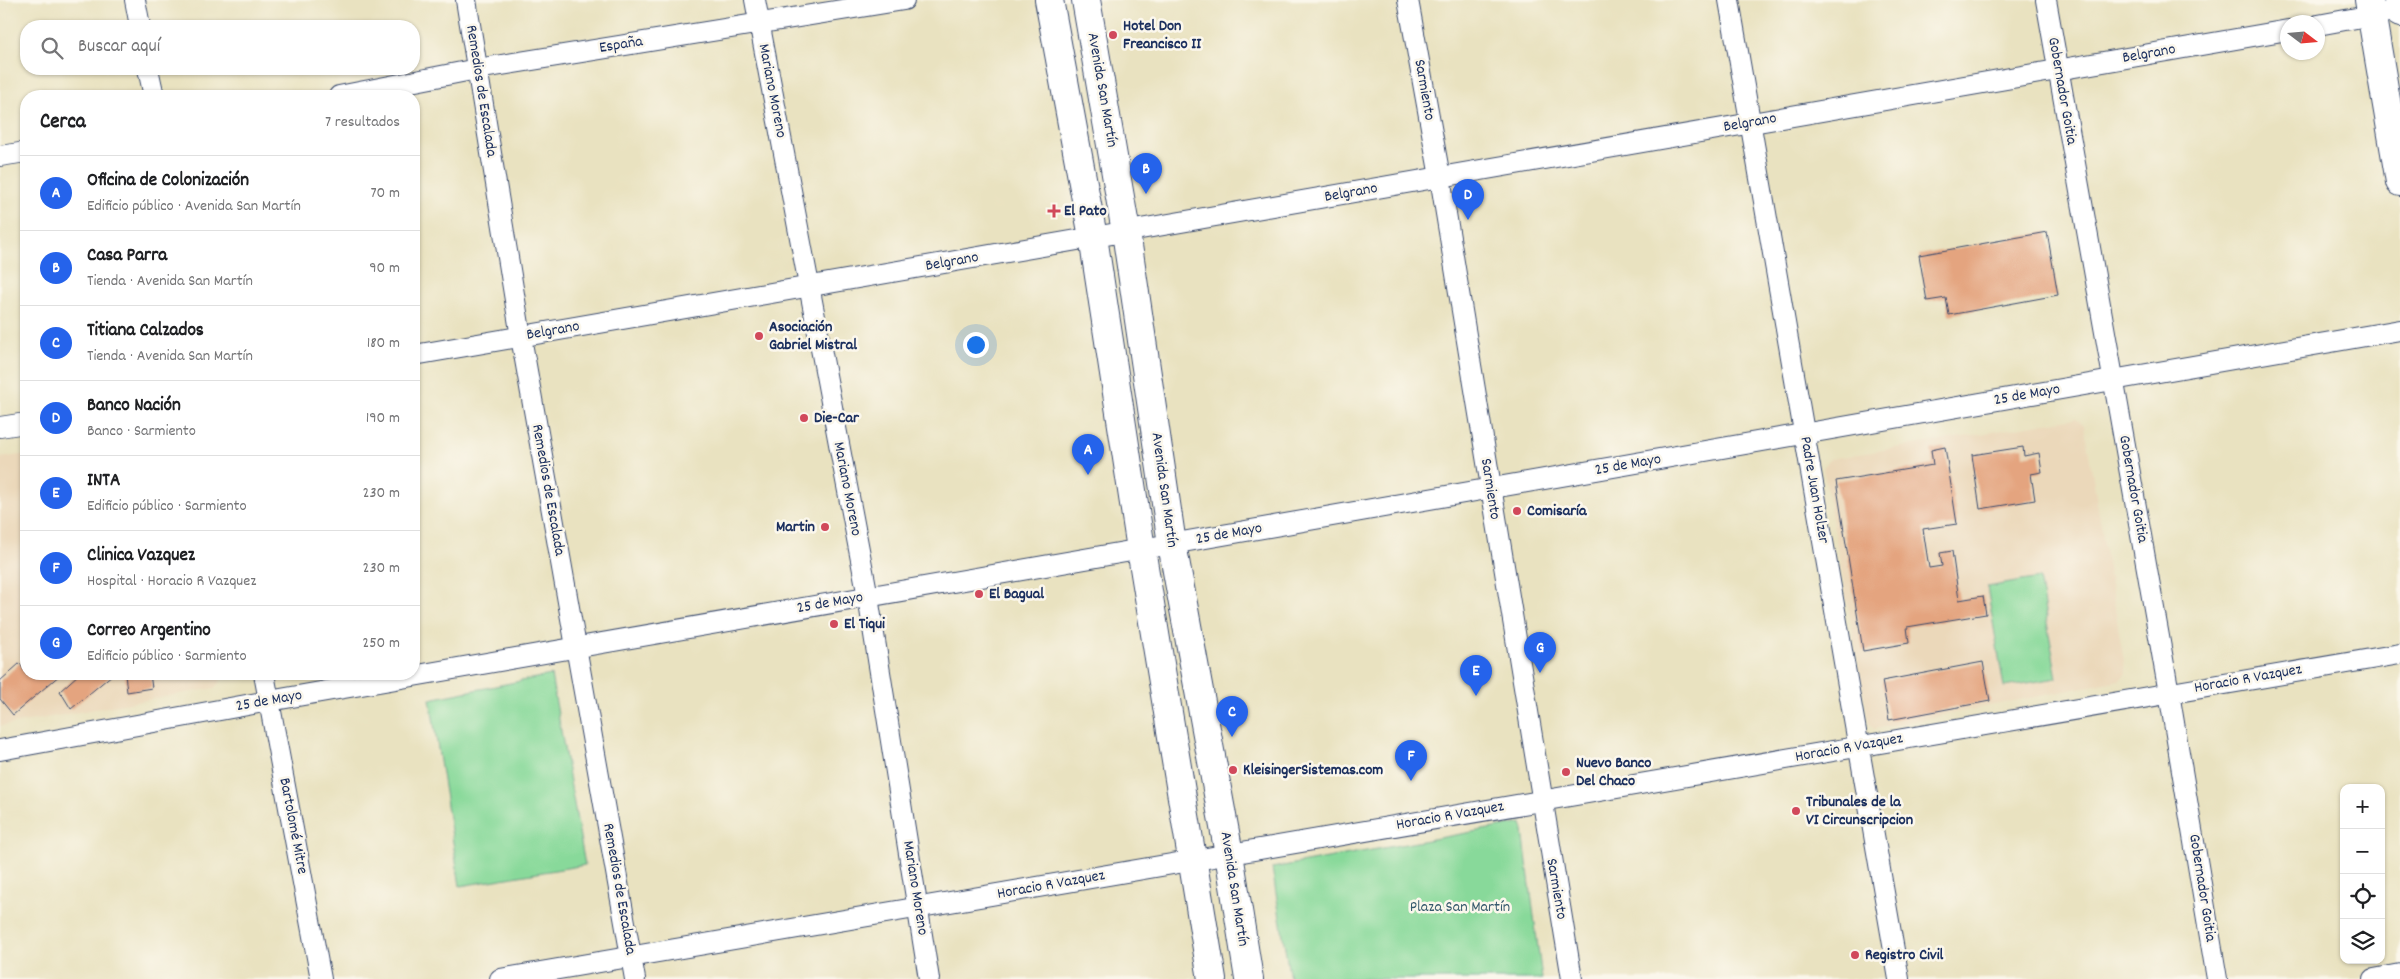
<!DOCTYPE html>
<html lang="es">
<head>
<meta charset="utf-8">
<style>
	body { margin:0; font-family:Dekko,sans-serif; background:#f2f2f2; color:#202124 }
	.controls { position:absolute; right:15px; bottom:15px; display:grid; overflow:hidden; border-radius:10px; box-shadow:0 1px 4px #0004 }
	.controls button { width:45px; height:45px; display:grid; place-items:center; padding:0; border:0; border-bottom:1px solid #e0e0e0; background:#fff; color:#202124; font:25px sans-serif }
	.compass { position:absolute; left:2280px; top:15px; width:45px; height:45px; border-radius:50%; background:#fff; box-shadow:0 1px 4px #0004; rotate:106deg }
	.you { position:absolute; left:975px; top:344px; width:18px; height:18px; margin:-12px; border:4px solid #fff; border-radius:50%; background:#1a73e8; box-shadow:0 0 0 8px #1a73e833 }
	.badge { display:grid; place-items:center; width:32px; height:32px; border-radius:50%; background:#2563eb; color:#fff; font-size:16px; font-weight:700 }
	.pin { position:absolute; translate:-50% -41px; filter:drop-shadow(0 1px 2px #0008) }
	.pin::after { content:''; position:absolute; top:26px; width:18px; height:15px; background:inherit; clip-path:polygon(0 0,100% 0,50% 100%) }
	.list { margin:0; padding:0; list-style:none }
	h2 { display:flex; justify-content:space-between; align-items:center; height:65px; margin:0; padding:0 20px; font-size:21px }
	h2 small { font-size:16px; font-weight:400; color:#757577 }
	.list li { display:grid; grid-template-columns:32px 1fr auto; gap:15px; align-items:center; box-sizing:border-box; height:75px; padding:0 20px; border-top:1px solid #e0e0e0 }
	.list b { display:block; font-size:19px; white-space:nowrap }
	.list p { margin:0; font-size:16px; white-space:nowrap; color:#757577 }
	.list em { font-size:16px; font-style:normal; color:#757577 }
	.icon { flex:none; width:28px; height:28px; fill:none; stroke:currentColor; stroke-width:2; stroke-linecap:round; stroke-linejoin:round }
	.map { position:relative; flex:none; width:2400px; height:979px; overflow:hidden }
	.search { position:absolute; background:#fff; box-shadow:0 1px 4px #0004; left:20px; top:20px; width:400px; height:55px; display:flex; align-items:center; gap:12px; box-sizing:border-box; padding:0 18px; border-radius:20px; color:#757577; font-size:19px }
	.panel { position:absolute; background:#fff; box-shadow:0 1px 4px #0004; left:20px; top:90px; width:400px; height:590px; border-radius:20px }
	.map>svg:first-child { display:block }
</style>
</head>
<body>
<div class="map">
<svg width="2400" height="979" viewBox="0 0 2400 979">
	<rect width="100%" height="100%" fill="#fbf7ec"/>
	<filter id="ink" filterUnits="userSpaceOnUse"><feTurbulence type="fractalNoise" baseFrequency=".02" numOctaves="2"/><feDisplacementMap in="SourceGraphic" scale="10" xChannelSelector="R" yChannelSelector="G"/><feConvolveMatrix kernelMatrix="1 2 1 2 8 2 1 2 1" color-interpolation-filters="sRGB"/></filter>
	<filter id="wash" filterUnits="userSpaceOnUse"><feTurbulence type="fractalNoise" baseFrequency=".0096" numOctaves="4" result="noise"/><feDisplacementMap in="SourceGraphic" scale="20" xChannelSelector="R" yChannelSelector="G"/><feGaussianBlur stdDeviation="1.12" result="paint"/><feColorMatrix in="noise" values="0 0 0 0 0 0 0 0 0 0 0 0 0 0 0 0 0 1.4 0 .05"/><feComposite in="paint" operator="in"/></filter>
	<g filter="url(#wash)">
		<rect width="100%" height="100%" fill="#e9e2c0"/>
		<g fill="#ebd8ba">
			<polygon points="2076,418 2084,425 2126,673 2120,680 1874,729 1869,723 1823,468 1830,459"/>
			<polygon points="26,454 26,674 220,674 221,681 214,688 0,726 0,458"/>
		</g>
		<g fill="#88d99a" stroke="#52847c">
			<polygon points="2039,578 2057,678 2004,687 1987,587"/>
			<polygon points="551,675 585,865 460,886 430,699"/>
			<polygon points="1522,823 1542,979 1290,979 1272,868"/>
		</g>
		<g id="blocks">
			<g fill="#e4a47f">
				<polygon points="2047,232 2058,295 1949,315 1946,298 1927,301 1919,255"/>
				<polygon points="1945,447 1957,524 1923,529 1929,568 1942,566 1940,553 1952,551 1959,600 1983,596 1986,614 1907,627 1909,643 1863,651 1836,481 1933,465 1931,450"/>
				<polygon points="2023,447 2024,456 2039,453 2042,472 2031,474 2035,500 1980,509 1972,455"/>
				<polygon points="1983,662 1990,701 1889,720 1882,681"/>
				<polygon points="20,663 26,674 61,674 13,715 0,699 0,681"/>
				<polygon points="79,674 113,674 71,709 60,691"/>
				<polygon points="125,674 150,674 152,688 127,692"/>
			</g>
		</g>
	</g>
	<g filter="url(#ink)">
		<use href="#blocks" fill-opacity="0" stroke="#3a4a6d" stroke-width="1"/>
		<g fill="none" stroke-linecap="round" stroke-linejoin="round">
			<defs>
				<g id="street">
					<polyline points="135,0 140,26"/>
					<polyline points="466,0 521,337 635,979"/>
					<polyline points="755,0 868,597 929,979"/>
					<polyline points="1408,0 1440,177 1572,979"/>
					<polyline points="1729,0 1899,979"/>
					<polyline points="2046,0 2169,693 2217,979"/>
					<polyline points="2318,25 2400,10"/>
					<polyline points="148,69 154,96"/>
					<polyline points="339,96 477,69 904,0"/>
					<polyline points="0,156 26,152"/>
					<polyline points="414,355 2288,30"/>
					<polyline points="0,427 26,423"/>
					<polyline points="264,674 321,979"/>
					<polyline points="0,750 269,701 2400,330"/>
					<polyline points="500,979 2400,654"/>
					<polyline points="2374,979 2400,974"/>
				</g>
				<g id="secondary">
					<polyline points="1049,0 1093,237 1141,549 1212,979"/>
					<polyline points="1086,0 1126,232 1172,544 1229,854 1249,979"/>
					<polyline points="2369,0 2400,182"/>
					<polyline points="2398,0 2400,13"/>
				</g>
			</defs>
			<use href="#street" stroke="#3a4a6d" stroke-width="22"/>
			<use href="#secondary" stroke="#3a4a6d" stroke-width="30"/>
			<use href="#street" stroke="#fff" stroke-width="20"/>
			<use href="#secondary" stroke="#fff" stroke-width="28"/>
		</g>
	</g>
	<g fill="#d1495b" stroke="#fbf7ec" stroke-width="2">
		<circle cx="1113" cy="35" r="5"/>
		<path d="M1051.5 203.5h5v5h5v5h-5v5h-5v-5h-5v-5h5z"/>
		<circle cx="759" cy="336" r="5"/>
		<circle cx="804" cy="418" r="5"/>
		<circle cx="1517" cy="511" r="5"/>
		<circle cx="825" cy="527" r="5"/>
		<circle cx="979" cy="594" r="5"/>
		<circle cx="834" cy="624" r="5"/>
		<circle cx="1233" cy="770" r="5"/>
		<circle cx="1566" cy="772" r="5"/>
		<circle cx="1796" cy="811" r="5"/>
		<circle cx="1855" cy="955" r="5"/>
	</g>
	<g text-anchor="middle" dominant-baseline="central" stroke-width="5" stroke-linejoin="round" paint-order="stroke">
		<g font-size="16" font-weight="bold" fill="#1b2f5e" stroke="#fbf7ec" text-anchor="start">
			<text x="1123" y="26">Hotel Don<tspan x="1123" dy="18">Freancisco II</tspan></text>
			<text x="1064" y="211">El Pato</text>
			<text x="769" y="327">Asociación<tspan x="769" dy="18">Gabriel Mistral</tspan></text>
			<text x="814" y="418">Die-Car</text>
			<text x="1527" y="511">Comisaría</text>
			<text x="815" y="527" text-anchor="end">Martin</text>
			<text x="989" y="594">El Bagual</text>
			<text x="844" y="624">El Tiqui</text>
			<text x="1576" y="763">Nuevo Banco<tspan x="1576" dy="18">Del Chaco</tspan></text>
			<text x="1243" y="770">KleisingerSistemas.com</text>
			<text x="1806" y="802">Tribunales de la<tspan x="1806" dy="18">VI Circunscripcion</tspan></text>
			<text x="1865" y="955">Registro Civil</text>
		</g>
		<g font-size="16" fill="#1b2f5e" stroke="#fbf7ec">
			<text transform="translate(621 45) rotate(-9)">España</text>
			<text transform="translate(2149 54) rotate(-10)">Belgrano</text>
			<text transform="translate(1102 90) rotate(80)">Avenida San Martín</text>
			<text transform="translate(1424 90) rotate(80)">Sarmiento</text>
			<text transform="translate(481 91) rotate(81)">Remedios de Escalada</text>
			<text transform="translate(772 91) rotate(79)">Mariano Moreno</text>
			<text transform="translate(2062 91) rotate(80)">Gobernador Goitia</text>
			<text transform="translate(1750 123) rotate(-10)">Belgrano</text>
			<text transform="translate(1351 193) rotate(-10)">Belgrano</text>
			<text transform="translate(952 262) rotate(-10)">Belgrano</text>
			<text transform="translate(553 331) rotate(-10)">Belgrano</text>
			<text transform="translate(2027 395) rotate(-10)">25 de Mayo</text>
			<text transform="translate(1628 465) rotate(-10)">25 de Mayo</text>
			<text transform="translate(847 489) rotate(79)">Mariano Moreno</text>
			<text transform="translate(1490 489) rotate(81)">Sarmiento</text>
			<text transform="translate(2133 489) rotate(80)">Gobernador Goitia</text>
			<text transform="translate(548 490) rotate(80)">Remedios de Escalada</text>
			<text transform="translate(1164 490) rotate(82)">Avenida San Martín</text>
			<text transform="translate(1814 490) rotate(80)">Padre Juan Holzer</text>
			<text transform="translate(1229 534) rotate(-10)">25 de Mayo</text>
			<text transform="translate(830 603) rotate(-10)">25 de Mayo</text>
			<text transform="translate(2248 679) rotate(-10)">Horacio R Vazquez</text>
			<text transform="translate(269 701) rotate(-10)">25 de Mayo</text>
			<text transform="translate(1849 748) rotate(-10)">Horacio R Vazquez</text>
			<text transform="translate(1450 816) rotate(-10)">Horacio R Vazquez</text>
			<text transform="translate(293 826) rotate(79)">Bartolomé Mitre</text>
			<text transform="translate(1051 885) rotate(-10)">Horacio R Vazquez</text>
			<text transform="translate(915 888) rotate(81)">Mariano Moreno</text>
			<text transform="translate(2202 888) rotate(81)">Gobernador Goitia</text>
			<text transform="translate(619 889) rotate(80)">Remedios de Escalada</text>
			<text transform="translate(1234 889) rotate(81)">Avenida San Martín</text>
			<text transform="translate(1556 889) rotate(80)">Sarmiento</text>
		</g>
		<g font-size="16" fill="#365a6d" stroke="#fbf7ec">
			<text x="1460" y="907">Plaza San Martín</text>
		</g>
	</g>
</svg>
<div class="controls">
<button>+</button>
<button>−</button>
<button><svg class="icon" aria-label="locate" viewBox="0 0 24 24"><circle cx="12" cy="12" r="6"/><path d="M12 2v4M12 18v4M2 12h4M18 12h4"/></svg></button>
<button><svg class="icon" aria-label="layers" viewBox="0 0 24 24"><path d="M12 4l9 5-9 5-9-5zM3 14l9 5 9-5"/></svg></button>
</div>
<svg class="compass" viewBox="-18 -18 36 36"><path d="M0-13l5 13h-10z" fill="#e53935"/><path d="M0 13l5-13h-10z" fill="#757577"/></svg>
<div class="you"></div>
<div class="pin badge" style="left:1088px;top:475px">A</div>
<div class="pin badge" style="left:1146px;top:194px">B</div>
<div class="pin badge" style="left:1232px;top:737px">C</div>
<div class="pin badge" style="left:1468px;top:220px">D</div>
<div class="pin badge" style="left:1476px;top:696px">E</div>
<div class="pin badge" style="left:1411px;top:781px">F</div>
<div class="pin badge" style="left:1540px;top:673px">G</div>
<div class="search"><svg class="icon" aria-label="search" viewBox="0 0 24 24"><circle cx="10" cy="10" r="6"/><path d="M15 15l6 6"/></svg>Buscar aquí</div>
<section class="panel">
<h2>Cerca<small>7 resultados</small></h2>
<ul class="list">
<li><span class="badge">A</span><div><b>Oficina de Colonización</b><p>Edificio público · Avenida San Martín</p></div><em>70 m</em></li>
<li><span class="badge">B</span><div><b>Casa Parra</b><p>Tienda · Avenida San Martín</p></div><em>90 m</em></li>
<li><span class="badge">C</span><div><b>Titiana Calzados</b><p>Tienda · Avenida San Martín</p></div><em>180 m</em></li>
<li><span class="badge">D</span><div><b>Banco Nación</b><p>Banco · Sarmiento</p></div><em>190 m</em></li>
<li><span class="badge">E</span><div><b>INTA</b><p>Edificio público · Sarmiento</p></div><em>230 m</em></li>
<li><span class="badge">F</span><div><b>Clinica Vazquez</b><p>Hospital · Horacio R Vazquez</p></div><em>230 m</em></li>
<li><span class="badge">G</span><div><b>Correo Argentino</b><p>Edificio público · Sarmiento</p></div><em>250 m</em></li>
</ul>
</section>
</div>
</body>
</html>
